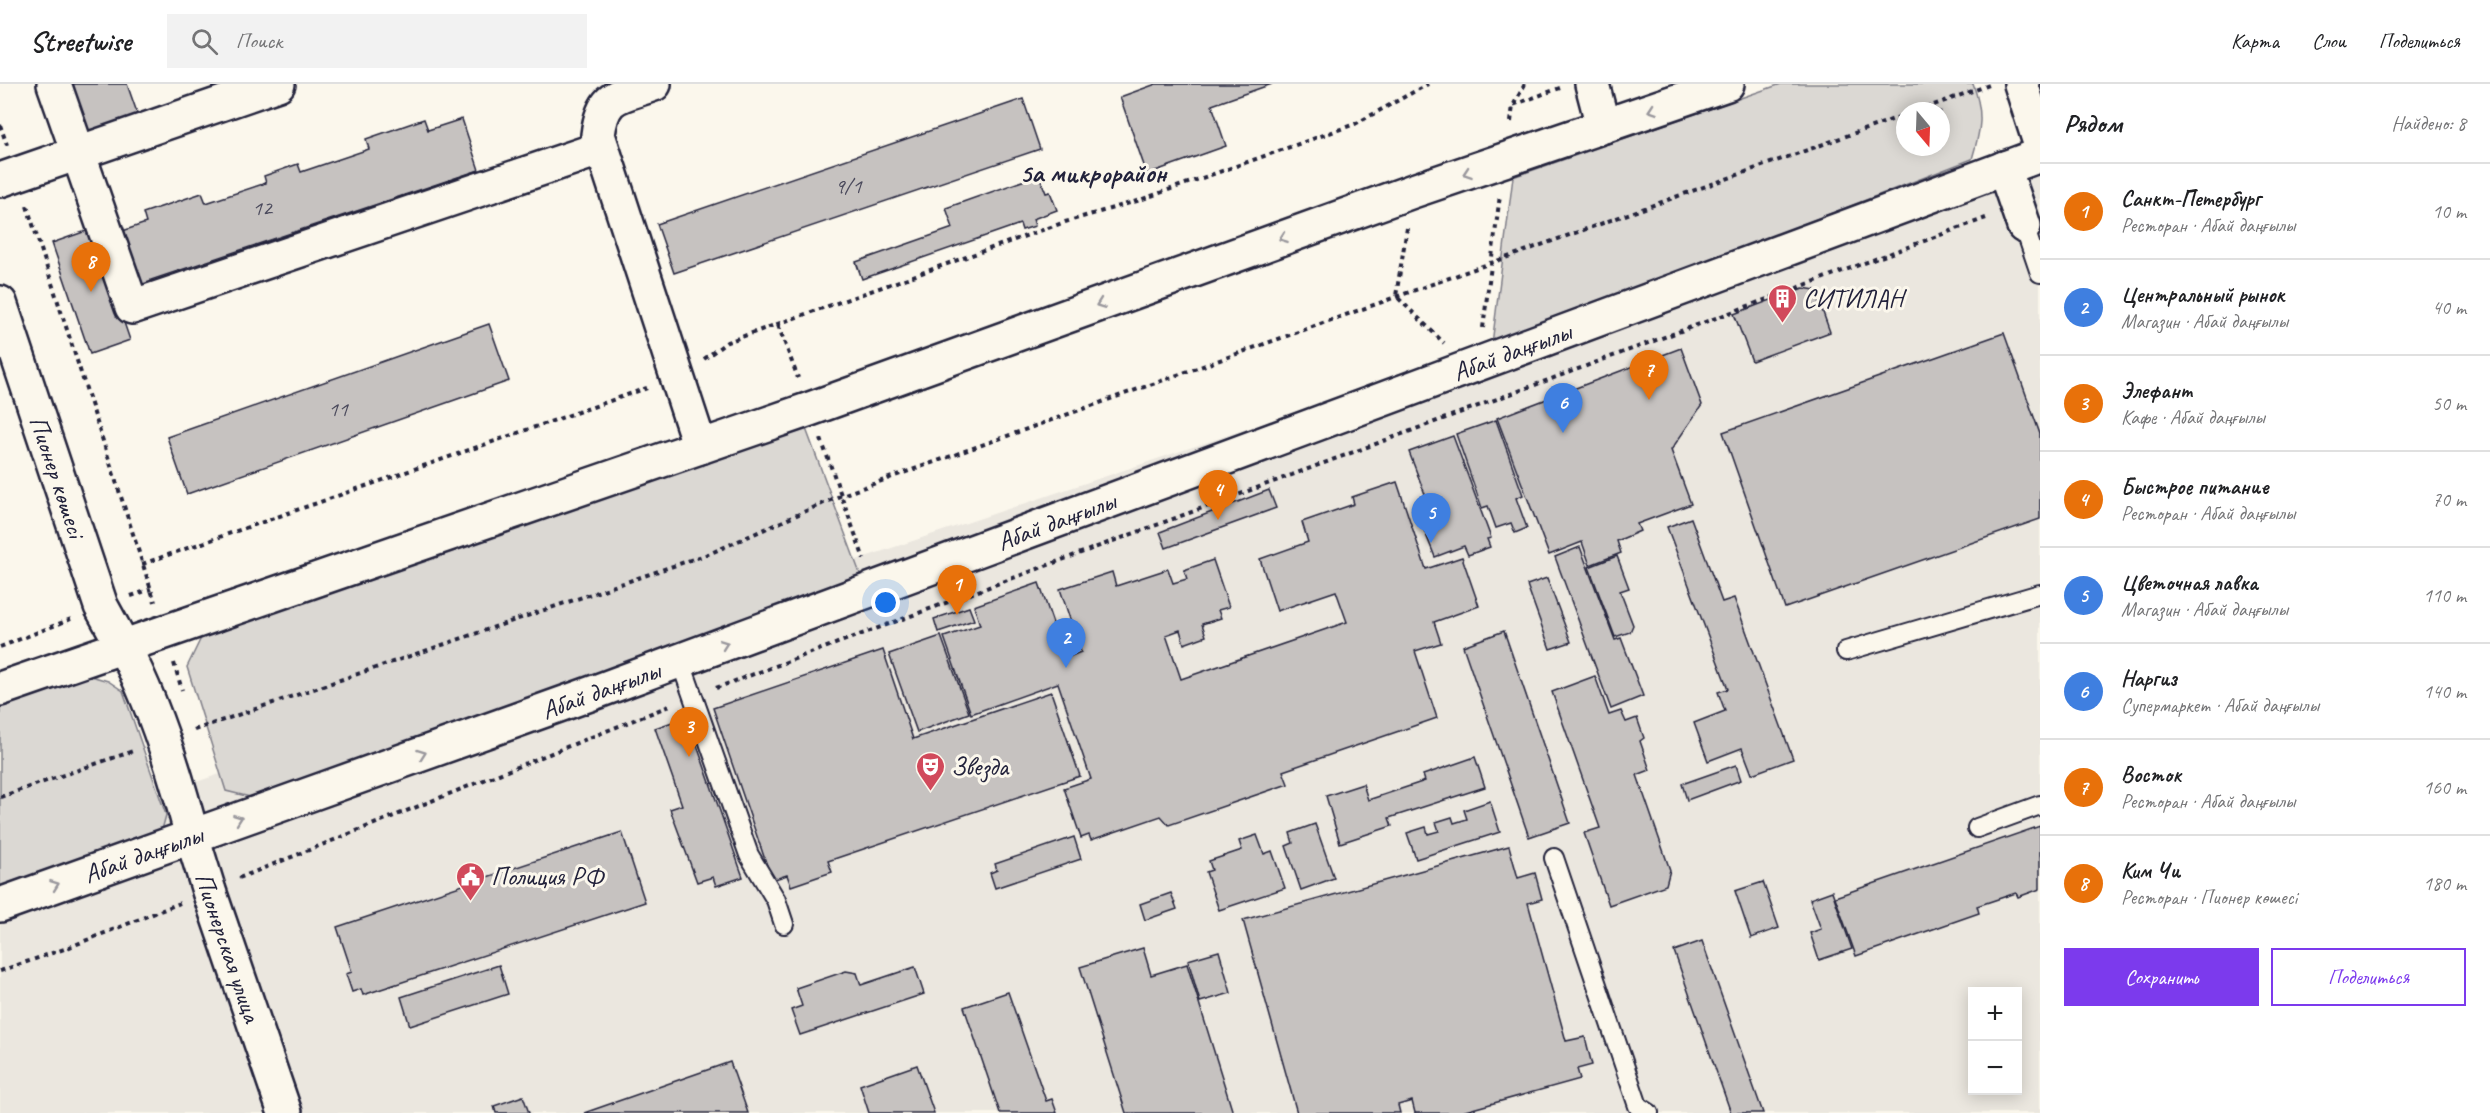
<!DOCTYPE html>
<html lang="ru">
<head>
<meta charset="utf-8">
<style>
	body { margin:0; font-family:Caveat,sans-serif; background:#f2f2f2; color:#202124 }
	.controls { position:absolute; right:18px; bottom:18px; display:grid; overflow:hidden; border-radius:0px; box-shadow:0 3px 15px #0003 }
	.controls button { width:54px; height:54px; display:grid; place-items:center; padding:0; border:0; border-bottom:2px solid #e0e0e0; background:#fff; color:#202124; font:30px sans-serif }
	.compass { position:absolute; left:1896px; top:18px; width:54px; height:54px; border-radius:50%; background:#fff; box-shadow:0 3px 15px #0003; rotate:161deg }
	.you { position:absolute; left:886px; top:519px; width:21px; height:21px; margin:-15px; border:4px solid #fff; border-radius:50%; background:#1a73e8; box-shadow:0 0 0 9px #1a73e833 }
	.badge { display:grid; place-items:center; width:39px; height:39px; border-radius:50%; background:#7c3aed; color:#fff; font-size:20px; font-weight:700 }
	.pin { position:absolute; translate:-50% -50px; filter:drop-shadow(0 2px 3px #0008) }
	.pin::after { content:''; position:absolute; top:32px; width:21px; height:18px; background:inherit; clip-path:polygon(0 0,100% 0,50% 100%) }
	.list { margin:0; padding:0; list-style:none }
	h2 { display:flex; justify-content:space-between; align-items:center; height:78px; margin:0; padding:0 24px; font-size:26px }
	h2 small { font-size:20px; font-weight:400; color:#757577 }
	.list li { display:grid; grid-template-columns:39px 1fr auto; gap:18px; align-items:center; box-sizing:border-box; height:96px; padding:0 24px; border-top:2px solid #e0e0e0 }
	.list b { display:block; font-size:22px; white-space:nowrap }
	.list p { margin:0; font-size:20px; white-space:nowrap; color:#757577 }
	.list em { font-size:20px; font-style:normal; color:#757577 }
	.actions { display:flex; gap:12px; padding:18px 24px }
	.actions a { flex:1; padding:14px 0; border:2px solid #7c3aed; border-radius:0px; text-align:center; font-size:21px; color:#7c3aed }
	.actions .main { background:#7c3aed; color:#fff }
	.icon { flex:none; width:33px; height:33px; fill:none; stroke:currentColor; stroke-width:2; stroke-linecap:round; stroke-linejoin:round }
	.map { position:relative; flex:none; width:2040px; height:1029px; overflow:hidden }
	header { display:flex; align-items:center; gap:36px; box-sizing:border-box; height:84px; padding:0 30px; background:#fff; border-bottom:2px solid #e0e0e0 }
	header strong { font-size:28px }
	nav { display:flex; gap:33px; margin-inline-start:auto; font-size:21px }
	.search { width:420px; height:54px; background:#f2f2f2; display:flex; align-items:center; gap:15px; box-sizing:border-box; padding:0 21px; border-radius:0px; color:#757577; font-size:22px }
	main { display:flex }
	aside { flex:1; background:#fff }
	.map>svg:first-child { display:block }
</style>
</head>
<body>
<header>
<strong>Streetwise</strong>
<div class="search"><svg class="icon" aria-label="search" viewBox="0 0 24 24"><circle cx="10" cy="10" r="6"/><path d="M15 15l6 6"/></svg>Поиск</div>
<nav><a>Карта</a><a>Слои</a><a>Поделиться</a></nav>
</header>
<main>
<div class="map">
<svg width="2040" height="1029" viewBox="0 0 2040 1029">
	<rect width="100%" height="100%" fill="#fbf7ec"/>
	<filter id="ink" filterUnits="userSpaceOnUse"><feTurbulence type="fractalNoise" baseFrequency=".0167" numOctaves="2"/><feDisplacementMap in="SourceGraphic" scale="12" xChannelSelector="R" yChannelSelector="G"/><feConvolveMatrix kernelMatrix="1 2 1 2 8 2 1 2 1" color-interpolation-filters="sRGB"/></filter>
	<g filter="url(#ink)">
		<path fill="#ebe7df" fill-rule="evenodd" d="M2040,78V1029H0V764ZM1972,908H2018V1006H1972Z"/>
		<g fill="#dbd8d3" stroke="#7e7d87" stroke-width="1.5" fill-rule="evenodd">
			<path d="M1781,0H1973C1984,30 1981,45 1972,75L1492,260L1513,93ZM1905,27H1941V63H1905Z"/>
			<polygon points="805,342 862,495 250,713 226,707 187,583 202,552"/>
			<polygon points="84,590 108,597 123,607 166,731 162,746 151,758 0,810 0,619"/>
		</g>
		<g fill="#c6c2c0" stroke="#22223b" stroke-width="1.5">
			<polygon points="65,0 127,0 140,37 85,56"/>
			<polygon points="1156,0 1272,0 1212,21 1226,62 1147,90 1120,13"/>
			<polygon points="1023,15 1040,65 674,189 657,140"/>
			<polygon points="424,35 428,46 462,35 479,86 151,196 152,201 130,209 111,151 146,139 143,129 202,109 206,119 266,99 264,92 298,80 301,88 369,65 366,55"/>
			<polygon points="1039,91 1046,109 1050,108 1057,126 1033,135 1035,142 1022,146 1020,140 862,195 856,178 953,144 946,124"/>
			<polygon points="92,145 130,256 90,270 52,159"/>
			<polygon points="1803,204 1815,206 1830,248 1752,277 1734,230"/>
			<polygon points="489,240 509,297 187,410 167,353"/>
			<polygon points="2004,249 2040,350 2040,435 1785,524 1723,348"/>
			<polygon points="1681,264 1702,321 1671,366 1691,420 1637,440 1640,447 1617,457 1621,469 1590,481 1582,458 1549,471 1497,334"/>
			<polygon points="1496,336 1523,411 1516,414 1527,444 1515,449 1511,439 1496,444 1488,422 1482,424 1456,350"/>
			<polygon points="1453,352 1491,454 1487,455 1490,463 1468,471 1464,462 1435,473 1418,431 1431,426 1409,368"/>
			<polygon points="1397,398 1426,485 1462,473 1479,522 1434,538 1441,559 1415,567 1437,634 1283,687 1288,700 1169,741 1161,732 1091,756 1089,751 1081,754 1064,704 1091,695 1058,599 971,630 944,553 980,541 974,522 1039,499 1065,574 1081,568 1060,505 1112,488 1116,502 1168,485 1173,499 1187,495 1184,486 1213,476 1229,523 1218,526 1221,534 1202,540 1206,552 1184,560 1180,546 1166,551 1181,595 1347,538 1336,507 1277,527 1260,475 1308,458 1302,438 1354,420 1352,413"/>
			<polygon points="1269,406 1276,424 1166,464 1160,448"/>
			<polygon points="1691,434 1722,518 1734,514 1793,675 1752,690 1742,664 1708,677 1694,639 1725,627 1718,608 1728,605 1667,443"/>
			<polygon points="1580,463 1615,556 1621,554 1643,612 1611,625 1555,473"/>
			<polygon points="1617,472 1629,504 1620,507 1633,541 1630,548 1615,553 1589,483"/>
			<polygon points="1547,494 1571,558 1550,565 1527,501"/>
			<polygon points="969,523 974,536 938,548 934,535"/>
			<polygon points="1504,547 1570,739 1529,753 1463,562"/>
			<polygon points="941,552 969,629 917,648 889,570"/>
			<polygon points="883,566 913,655 1051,608 1080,692 828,777 832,788 791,802 787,791 772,796 713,624"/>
			<polygon points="1595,592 1609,631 1621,627 1626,638 1637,634 1644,654 1640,657 1650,686 1637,691 1670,786 1666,801 1609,821 1584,749 1600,744 1552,608"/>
			<polygon points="687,633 743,793 716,802 713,793 697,798 670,725 682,721 655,644"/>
			<polygon points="1475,673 1485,703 1389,734 1392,742 1340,759 1326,712 1363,700 1368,716 1425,697 1423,691"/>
			<polygon points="1736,681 1741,696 1687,716 1682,700"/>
			<polygon points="1490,717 1500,748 1416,775 1407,749 1426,743 1428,750 1439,747 1436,738 1452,733 1454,739 1467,735 1464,726"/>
			<polygon points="1315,740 1334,794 1301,806 1286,762 1293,759 1290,749"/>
			<polygon points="2040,742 2040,805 2018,813 2016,809 1977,822 1979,829 1856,872 1835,813"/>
			<polygon points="622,748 645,818 363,911 361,905 352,908 346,890 352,888 337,843"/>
			<polygon points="1257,751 1264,770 1272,767 1285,804 1219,826 1206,788 1212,786 1209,777 1242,766 1239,757"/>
			<polygon points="1074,753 1081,775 995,804 990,789 997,786 995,780"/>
			<polygon points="1509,762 1518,794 1535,789 1542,815 1528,819 1566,957 1585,953 1592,981 1577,985 1580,995 1458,1029 1415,1029 1412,1017 1398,1021 1400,1029 1297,1029 1243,836"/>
			<polygon points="1763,798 1779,844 1751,854 1735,807"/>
			<polygon points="1832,807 1852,865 1819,876 1810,849 1821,845 1810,815"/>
			<polygon points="1171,809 1177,825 1145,836 1140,820"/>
			<polygon points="1702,857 1763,1029 1731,1029 1674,867"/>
			<polygon points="1143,864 1151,891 1187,880 1233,1029 1126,1029 1080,883"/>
			<polygon points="1219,867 1231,909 1200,918 1188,876"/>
			<polygon points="499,881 508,910 410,942 401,913"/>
			<polygon points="915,883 924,910 800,951 791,926 802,922 796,904 846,887 857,889 861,901"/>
			<polygon points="1008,908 1046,1017 1052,1015 1057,1029 1000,1029 964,923"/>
			<polygon points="730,978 748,1029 584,1029"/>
			<polygon points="917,981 934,1029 869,1029 860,1001"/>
			<polygon points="523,1012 529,1029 496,1029 494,1022"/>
		</g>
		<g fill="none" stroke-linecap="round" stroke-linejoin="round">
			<defs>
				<g id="service">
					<polyline points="2024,142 2040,189"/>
					<polyline points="1846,567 2040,510"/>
					<polyline points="680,576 749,771 776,816 784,840"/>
					<polyline points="1977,744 2040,721"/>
					<polyline points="1554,774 1638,1022 1649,1029"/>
				</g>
				<g id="minor">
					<polyline points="54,0 132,223 602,64"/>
					<path d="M654,0C618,13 603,9 598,51L700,363"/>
					<polyline points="2004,84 2024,142"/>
					<polyline points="0,96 278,0"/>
					<path id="s1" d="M0,219L101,522L123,562"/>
					<path id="s2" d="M192,752L209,807L285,1029"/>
				</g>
				<polyline id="tertiary" points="1592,0 1603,42"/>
				<g id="secondary">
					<polyline points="2021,0 2040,59"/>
					<path d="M123,562C153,617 176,691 192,752"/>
					<polyline points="0,605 810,325 1413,107 1727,0"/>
					<path id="s3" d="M0,821L598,607L2040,71"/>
				</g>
			</defs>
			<use href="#service" stroke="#22223b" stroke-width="22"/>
			<use href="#minor" stroke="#22223b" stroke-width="38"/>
			<use href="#tertiary" stroke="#22223b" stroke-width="38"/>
			<use href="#secondary" stroke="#22223b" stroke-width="38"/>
			<g stroke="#22223b" stroke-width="4" stroke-dasharray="4.5 4.5" stroke-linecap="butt">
				<polyline points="1514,20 1525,0"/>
				<polyline points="1917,27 1989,1"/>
				<polyline points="1511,38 1513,21 1560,4"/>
				<polyline points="0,41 7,61"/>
				<polyline points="27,122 155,518"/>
				<polyline points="1407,144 1396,212 1444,259"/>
				<polyline points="778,241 798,294"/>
				<polyline points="1483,244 1500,111"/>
				<polyline points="704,275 727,258 1065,138 1137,117 1355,40 1428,0"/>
				<polyline points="821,355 864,475"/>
				<polyline points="142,480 647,304"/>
				<polyline points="131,512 151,505"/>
				<polyline points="0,563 71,535"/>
				<polyline points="174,579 182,606"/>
				<polyline points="716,604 1986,134"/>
				<polyline points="194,646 711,469 842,411 1905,31"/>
				<polyline points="0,713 133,667"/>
				<polyline points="239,794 669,622"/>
				<polyline points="0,887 67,864 180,819"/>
			</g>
			<use href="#service" stroke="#fbf7ec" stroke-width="18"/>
			<use href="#minor" stroke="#fbf7ec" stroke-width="33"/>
			<use href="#tertiary" stroke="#fbf7ec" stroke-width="33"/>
			<use href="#secondary" stroke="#fbf7ec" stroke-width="33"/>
		</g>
		<defs><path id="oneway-chevron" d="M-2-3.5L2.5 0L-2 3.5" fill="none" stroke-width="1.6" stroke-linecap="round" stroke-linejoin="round" transform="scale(1.5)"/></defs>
		<g stroke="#99979c">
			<use href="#oneway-chevron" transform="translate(1652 26) rotate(161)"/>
			<use href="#oneway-chevron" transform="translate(1467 89) rotate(161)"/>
			<use href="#oneway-chevron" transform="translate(1283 154) rotate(160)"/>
			<use href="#oneway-chevron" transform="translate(1100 220) rotate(160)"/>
			<use href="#oneway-chevron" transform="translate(724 560) rotate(-20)"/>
			<use href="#oneway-chevron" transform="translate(422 670) rotate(-20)"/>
			<use href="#oneway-chevron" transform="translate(238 735) rotate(-20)"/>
			<use href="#oneway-chevron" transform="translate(55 801) rotate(-20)"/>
		</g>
	</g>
	<defs>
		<symbol id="building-pin" viewBox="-11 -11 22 30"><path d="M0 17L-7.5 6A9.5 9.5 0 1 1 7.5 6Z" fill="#d1495b" stroke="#fbf7ec"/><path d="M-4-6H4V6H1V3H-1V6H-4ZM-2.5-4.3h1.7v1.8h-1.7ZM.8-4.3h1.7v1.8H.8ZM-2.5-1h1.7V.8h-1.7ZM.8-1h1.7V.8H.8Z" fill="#fff"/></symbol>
		<symbol id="theatre-pin" viewBox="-11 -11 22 30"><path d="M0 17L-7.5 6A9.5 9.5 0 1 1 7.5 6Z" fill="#d1495b" stroke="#fbf7ec"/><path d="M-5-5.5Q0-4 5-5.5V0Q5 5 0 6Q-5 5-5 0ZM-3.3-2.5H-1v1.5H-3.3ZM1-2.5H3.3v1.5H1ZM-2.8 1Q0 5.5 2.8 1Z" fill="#fff"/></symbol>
		<symbol id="civic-pin" viewBox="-11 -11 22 30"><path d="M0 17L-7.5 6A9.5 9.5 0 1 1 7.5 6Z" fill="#d1495b" stroke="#fbf7ec"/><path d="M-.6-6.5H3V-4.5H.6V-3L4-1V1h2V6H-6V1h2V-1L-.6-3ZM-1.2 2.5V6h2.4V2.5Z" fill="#fff"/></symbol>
	</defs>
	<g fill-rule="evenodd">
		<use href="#building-pin" x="1766" y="198" width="33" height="45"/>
		<use href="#theatre-pin" x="914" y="666" width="33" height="45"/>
		<use href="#civic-pin" x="454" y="776" width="33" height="45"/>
	</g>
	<g text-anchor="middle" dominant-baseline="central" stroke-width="6" stroke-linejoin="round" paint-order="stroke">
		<g font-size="22" fill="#4b4a5c">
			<text x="848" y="102">9/1</text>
			<text x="262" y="124">12</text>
			<text x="338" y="325">11</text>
		</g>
		<g font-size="26" fill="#22223b" stroke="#fbf7ec" text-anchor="start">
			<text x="1803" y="214">СИТИЛАН</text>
			<text x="951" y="682">Звезда</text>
			<text x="491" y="792">Полиция РФ</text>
		</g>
		<g font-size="26" fill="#22223b" stroke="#fbf7ec">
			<text stroke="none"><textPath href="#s3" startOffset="1610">Абай даңғылы</textPath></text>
			<text stroke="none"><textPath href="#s1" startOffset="183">Пионер көшесі</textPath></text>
			<text stroke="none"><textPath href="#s3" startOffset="1124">Абай даңғылы</textPath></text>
			<text stroke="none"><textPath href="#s3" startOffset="638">Абай даңғылы</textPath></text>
			<text stroke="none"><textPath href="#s3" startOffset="152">Абай даңғылы</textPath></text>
			<text stroke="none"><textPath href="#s2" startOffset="117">Пионерская улица</textPath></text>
		</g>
		<g font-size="27" font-weight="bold" fill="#22223b" stroke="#fbf7ec">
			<text x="1093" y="89">5а микрорайон</text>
		</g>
	</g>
</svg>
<div class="controls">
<button>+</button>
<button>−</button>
</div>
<svg class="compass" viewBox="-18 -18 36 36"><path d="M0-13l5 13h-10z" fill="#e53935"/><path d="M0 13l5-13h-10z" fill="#757577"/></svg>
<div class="you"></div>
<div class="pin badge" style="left:957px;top:531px;background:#e8710a">1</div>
<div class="pin badge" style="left:1066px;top:584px;background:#3f7fe0">2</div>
<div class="pin badge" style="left:689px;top:673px;background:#e8710a">3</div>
<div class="pin badge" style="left:1218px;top:436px;background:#e8710a">4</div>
<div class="pin badge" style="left:1431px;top:459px;background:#3f7fe0">5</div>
<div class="pin badge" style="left:1563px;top:349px;background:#3f7fe0">6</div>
<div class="pin badge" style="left:1649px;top:316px;background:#e8710a">7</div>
<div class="pin badge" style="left:91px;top:208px;background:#e8710a">8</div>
</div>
<aside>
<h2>Рядом<small>Найдено: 8</small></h2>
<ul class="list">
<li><span class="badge" style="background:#e8710a">1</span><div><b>Санкт-Петербург</b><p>Ресторан · Абай даңғылы</p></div><em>10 m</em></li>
<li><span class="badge" style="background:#3f7fe0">2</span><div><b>Центральный рынок</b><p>Магазин · Абай даңғылы</p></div><em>40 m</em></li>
<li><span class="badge" style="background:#e8710a">3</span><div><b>Элефант</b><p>Кафе · Абай даңғылы</p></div><em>50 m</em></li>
<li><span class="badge" style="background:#e8710a">4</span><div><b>Быстрое питание</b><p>Ресторан · Абай даңғылы</p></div><em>70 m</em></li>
<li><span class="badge" style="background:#3f7fe0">5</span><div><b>Цветочная лавка</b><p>Магазин · Абай даңғылы</p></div><em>110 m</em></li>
<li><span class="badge" style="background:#3f7fe0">6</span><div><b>Наргиз</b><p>Супермаркет · Абай даңғылы</p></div><em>140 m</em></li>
<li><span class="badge" style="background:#e8710a">7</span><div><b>Восток</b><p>Ресторан · Абай даңғылы</p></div><em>160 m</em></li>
<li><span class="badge" style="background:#e8710a">8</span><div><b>Ким Чи</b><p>Ресторан · Пионер көшесі</p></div><em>180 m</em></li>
</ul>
<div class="actions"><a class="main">Сохранить</a><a>Поделиться</a></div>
</aside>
</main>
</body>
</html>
